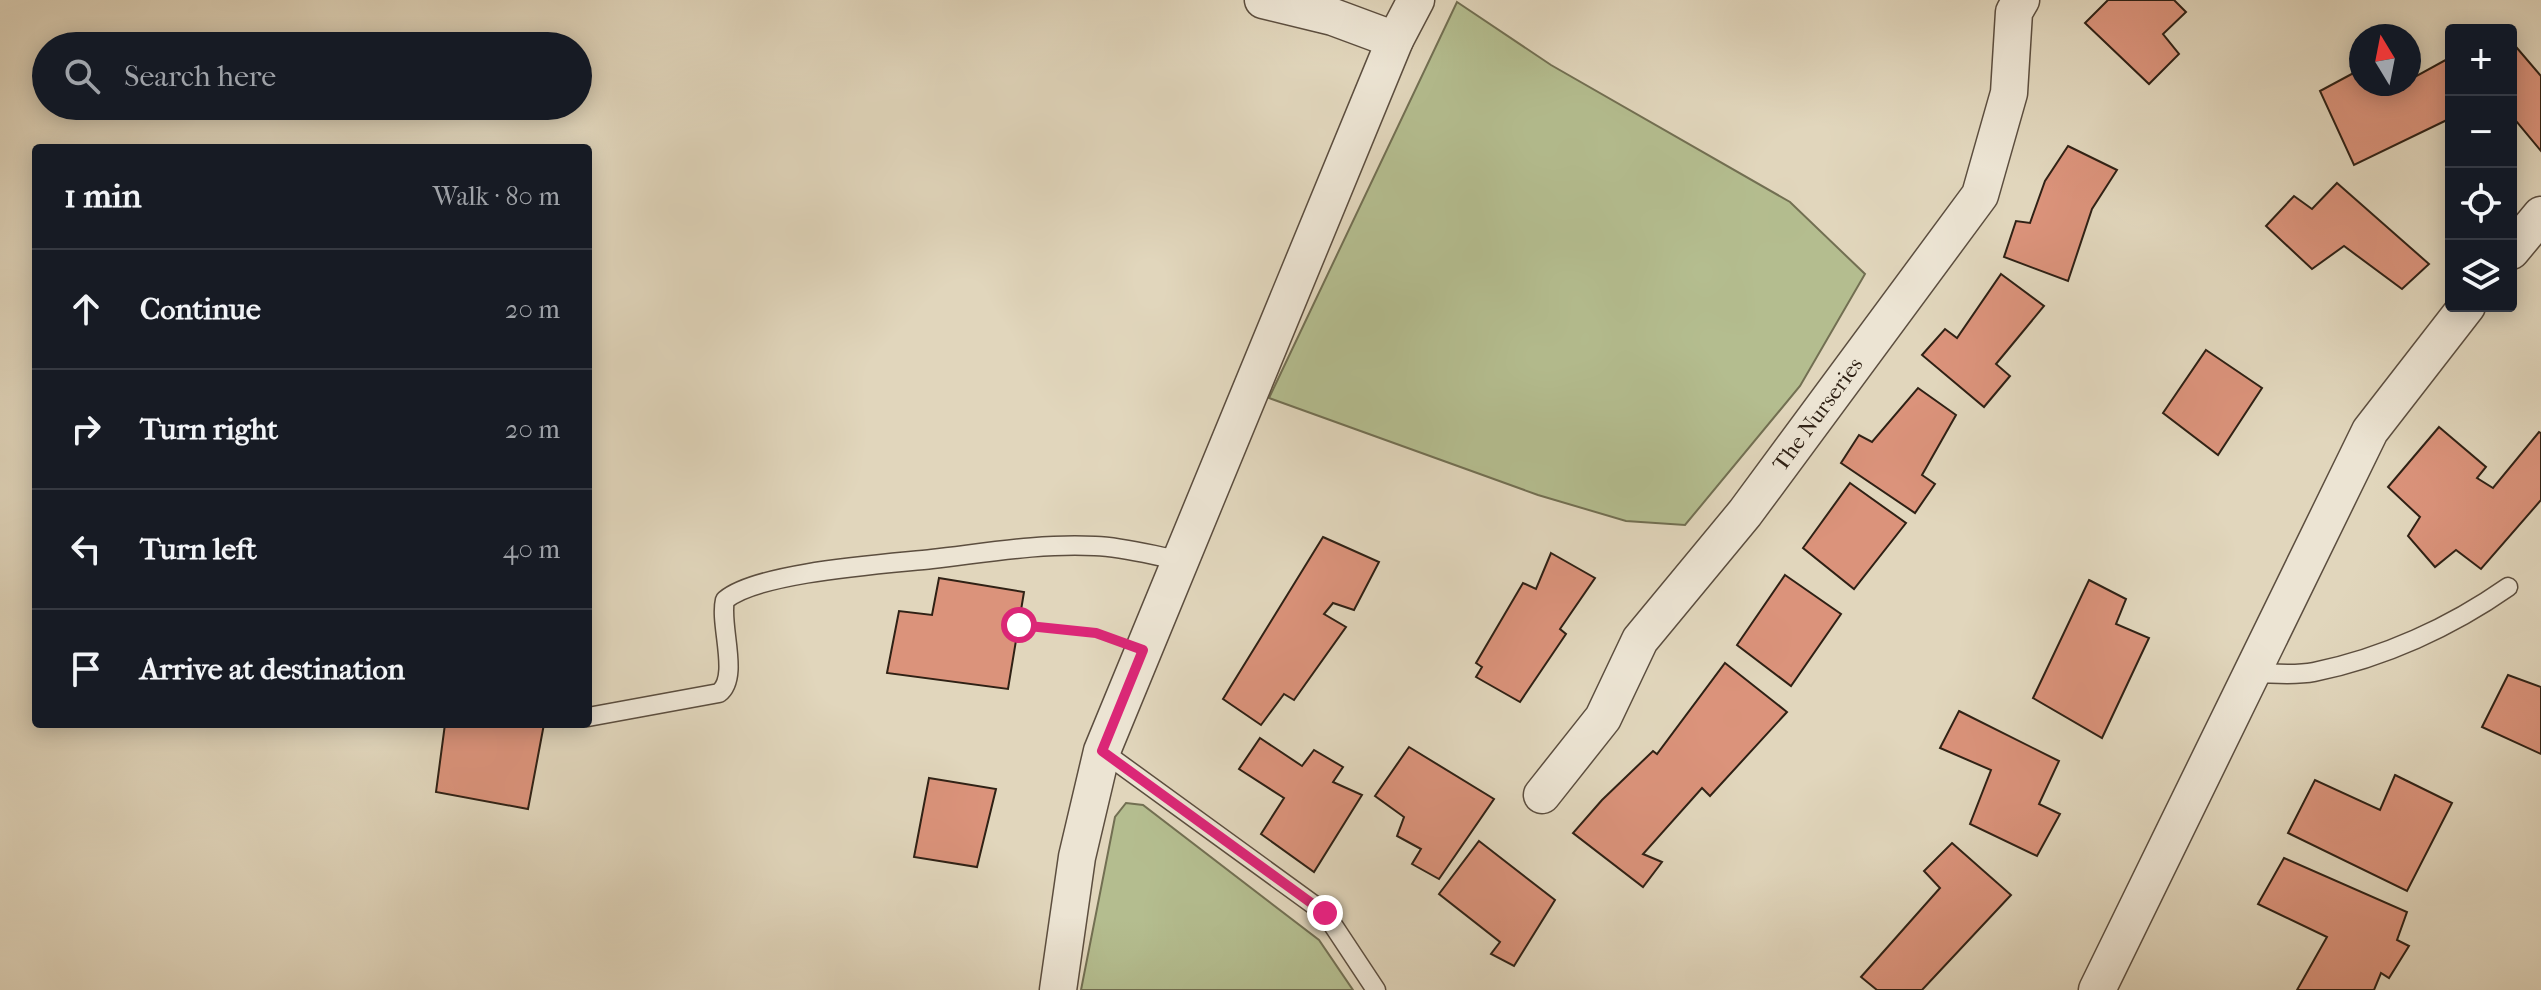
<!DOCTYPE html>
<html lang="en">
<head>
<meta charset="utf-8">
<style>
	body { margin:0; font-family:"IM FELL French Canon",serif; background:#242831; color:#f1f3f6 }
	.controls { position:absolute; right:24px; top:24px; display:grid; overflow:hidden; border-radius:8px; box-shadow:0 4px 20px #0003 }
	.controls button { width:72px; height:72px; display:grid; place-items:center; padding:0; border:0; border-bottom:2px solid #363941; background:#171b24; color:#f1f3f6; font:40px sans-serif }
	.compass { position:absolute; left:2349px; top:24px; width:72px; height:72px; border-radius:50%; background:#171b24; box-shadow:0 4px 20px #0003; rotate:350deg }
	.stop { position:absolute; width:24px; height:24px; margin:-18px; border:6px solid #db2777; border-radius:50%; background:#fff }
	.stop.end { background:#db2777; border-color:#fff; box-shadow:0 2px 8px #0008 }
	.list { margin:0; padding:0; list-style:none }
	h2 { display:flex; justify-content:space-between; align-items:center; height:104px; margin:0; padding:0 32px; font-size:34px }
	h2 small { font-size:26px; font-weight:400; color:#9ea1a6 }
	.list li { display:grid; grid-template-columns:52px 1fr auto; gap:24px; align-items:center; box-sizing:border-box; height:120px; padding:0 32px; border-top:2px solid #363941 }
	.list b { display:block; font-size:30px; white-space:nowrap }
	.list em { font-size:26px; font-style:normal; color:#9ea1a6 }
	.icon { flex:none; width:44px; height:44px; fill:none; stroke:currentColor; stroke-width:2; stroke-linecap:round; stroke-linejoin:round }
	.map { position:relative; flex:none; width:2541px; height:990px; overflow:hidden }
	.search { position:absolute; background:#171b24; box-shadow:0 4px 20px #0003; left:32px; top:32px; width:560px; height:88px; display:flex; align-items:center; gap:20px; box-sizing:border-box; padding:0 28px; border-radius:44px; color:#9ea1a6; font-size:30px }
	.panel { position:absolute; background:#171b24; box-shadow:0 4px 20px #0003; left:32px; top:144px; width:560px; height:584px; border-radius:8px }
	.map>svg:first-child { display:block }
</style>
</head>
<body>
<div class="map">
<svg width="2541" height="990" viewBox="0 0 2541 990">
	<rect width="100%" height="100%" fill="#e1d6bc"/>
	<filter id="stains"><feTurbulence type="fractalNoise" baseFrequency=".0025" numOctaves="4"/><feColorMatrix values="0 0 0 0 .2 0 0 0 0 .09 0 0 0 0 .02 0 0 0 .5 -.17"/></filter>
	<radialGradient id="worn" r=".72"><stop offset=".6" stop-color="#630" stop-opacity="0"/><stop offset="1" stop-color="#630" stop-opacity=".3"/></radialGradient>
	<g fill="#b4bd8f" stroke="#726f52" stroke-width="2">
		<polygon points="1457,2 1551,65 1790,202 1865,274 1800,386 1685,525 1626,521 1538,495 1269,398"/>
		<polygon points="1126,803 1143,805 1319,940 1353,990 1081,990 1115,817"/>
	</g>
	<g fill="#db937b" stroke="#2f2115" stroke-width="2">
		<polygon points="2108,0 2174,0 2186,12 2163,34 2179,54 2149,84 2085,23"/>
		<polygon points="2511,41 2541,76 2541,151 2511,115"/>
		<polygon points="2451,57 2451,118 2354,165 2320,91 2361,69 2361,84 2381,84 2386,93 2402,84 2409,84 2409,80"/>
		<polygon points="2068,146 2117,170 2092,209 2068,281 2004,257 2016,221 2030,223 2045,181"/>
		<polygon points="2337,183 2429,264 2402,289 2344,246 2312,269 2266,226 2294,196 2312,209"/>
		<polygon points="2001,274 2044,306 1996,364 2010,376 1984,407 1922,355 1945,329 1957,338"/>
		<polygon points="2206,350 2262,388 2218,455 2163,413"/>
		<polygon points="1918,388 1956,415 1922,475 1935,484 1915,513 1841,463 1859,435 1872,442"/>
		<polygon points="2439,427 2486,467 2477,478 2493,488 2539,432 2541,433 2541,500 2481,569 2456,550 2435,567 2408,536 2420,517 2388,487"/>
		<polygon points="1850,483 1906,523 1854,589 1803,548"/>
		<polygon points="1323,537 1379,562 1354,610 1333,603 1324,614 1346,627 1294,700 1284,694 1261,725 1223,699"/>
		<polygon points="1551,553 1595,578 1560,629 1566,634 1520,702 1476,677 1482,667 1476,663 1523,583 1536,589"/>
		<polygon points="1785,575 1841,614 1791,686 1737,645"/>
		<polygon points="939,578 1024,592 1008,689 887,673 899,611 932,615"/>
		<polygon points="2089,580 2126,599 2116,624 2149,638 2102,738 2033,698"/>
		<polygon points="1725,663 1787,712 1710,796 1702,788 1643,854 1662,862 1643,887 1573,833 1602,800 1653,751 1657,754"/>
		<polygon points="2508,675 2541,687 2541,754 2482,727"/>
		<polygon points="1959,711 2059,761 2039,804 2060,814 2037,856 1970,824 1991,770 1940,748"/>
		<polygon points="445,724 544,724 528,809 436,792"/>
		<polygon points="1260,738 1302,766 1314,750 1343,767 1333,782 1362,795 1314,872 1261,834 1284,798 1239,769"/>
		<polygon points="1409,747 1494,799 1439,879 1412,864 1421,849 1397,836 1404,817 1375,796"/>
		<polygon points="2395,775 2452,803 2407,891 2288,833 2315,780 2380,810"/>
		<polygon points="929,778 996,789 977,867 914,857"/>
		<polygon points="1479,841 1555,900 1514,966 1491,954 1500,942 1439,894"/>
		<polygon points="1952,843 2011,895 1922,990 1877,990 1861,977 1940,888 1924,871"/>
		<polygon points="2284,858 2407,912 2397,940 2409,946 2389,978 2381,973 2374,990 2297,990 2327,937 2258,904"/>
	</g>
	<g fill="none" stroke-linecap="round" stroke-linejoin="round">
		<defs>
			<g id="service">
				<path d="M2252,673C2272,673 2294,676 2314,672C2383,658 2451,627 2508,587"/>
				<path d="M588,717L719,693C740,677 719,625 725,600C758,572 885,564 932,559C985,553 1041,543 1095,546C1124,547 1151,555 1179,560"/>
				<polyline points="1102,751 1325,913 1376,990"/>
			</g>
			<g id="minor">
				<polyline points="1263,0 1333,17 1395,40"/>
				<polyline points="2511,251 2541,215"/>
				<path id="s1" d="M1542,795L1603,718L1640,640L1745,513L1980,195L2009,93L2014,12L2021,0"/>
				<polyline points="1058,990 1077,857 1102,751 1395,40 1416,0"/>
				<polyline points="2097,990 2370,431 2467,306"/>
			</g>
		</defs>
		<use href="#service" stroke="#5c4e3f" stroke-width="21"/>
		<use href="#minor" stroke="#5c4e3f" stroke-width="39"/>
		<polyline stroke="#2f2115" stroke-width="5" stroke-dasharray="6 4" stroke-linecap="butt" points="1019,625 1096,633 1109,638"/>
		<use href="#service" stroke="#ece4d3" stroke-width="18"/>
		<use href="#minor" stroke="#ece4d3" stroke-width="36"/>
	</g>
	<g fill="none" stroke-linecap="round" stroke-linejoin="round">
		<polyline stroke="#db2777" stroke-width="10" points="1019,625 1096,633 1143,650 1102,751 1325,913"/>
	</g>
	<g text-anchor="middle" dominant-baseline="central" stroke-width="8" stroke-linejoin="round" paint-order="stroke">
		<g font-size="22" fill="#2f2115" stroke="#ece4d3">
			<text stroke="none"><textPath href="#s1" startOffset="472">The Nurseries</textPath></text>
		</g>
	</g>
	<rect width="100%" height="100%" filter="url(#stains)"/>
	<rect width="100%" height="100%" fill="url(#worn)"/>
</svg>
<div class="controls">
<button>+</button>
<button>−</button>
<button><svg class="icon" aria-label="locate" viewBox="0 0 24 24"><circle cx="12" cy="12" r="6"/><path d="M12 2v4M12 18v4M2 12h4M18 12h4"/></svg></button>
<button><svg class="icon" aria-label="layers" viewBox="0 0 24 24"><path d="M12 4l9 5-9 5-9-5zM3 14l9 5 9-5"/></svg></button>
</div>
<svg class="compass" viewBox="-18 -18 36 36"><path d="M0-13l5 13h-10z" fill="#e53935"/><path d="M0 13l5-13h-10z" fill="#9ea1a6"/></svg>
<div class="stop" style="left:1019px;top:625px"></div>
<div class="stop end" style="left:1325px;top:913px"></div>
<div class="search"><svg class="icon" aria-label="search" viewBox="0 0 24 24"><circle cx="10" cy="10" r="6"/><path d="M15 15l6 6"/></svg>Search here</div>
<section class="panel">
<h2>1 min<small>Walk · 80 m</small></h2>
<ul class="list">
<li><svg class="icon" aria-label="ahead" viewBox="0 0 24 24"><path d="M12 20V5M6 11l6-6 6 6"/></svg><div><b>Continue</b></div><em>20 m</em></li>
<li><svg class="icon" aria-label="right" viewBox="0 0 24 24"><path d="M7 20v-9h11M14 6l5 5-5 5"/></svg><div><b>Turn right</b></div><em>20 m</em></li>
<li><svg class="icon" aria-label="left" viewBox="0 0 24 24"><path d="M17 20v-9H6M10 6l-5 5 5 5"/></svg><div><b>Turn left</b></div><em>40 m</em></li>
<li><svg class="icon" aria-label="arrive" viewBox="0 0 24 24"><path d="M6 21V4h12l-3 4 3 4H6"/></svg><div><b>Arrive at destination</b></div></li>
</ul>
</section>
</div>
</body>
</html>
